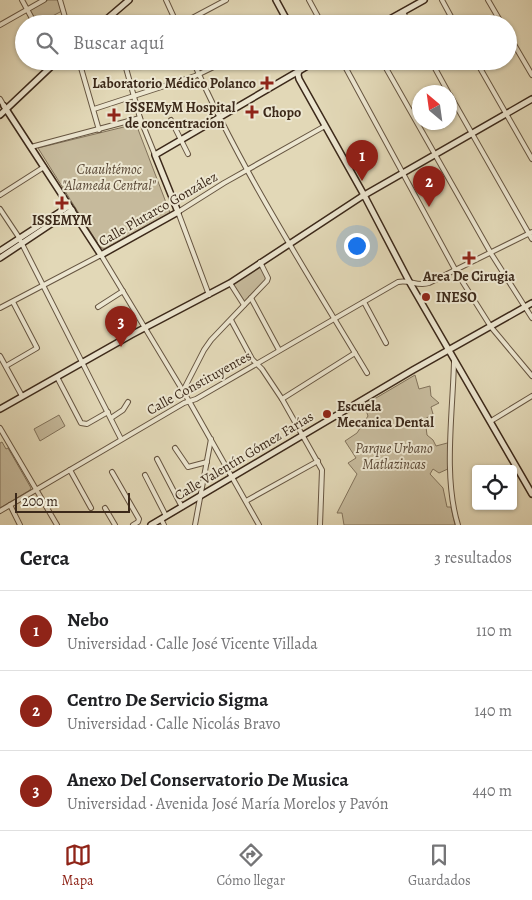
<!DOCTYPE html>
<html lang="es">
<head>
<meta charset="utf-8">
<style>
	body { margin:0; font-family:Alegreya,serif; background:#f6f6f6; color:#202124 }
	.controls { position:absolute; right:15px; bottom:15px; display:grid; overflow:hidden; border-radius:5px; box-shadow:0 1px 4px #0004 }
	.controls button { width:45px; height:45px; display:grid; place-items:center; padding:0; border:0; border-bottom:1px solid #e0e0e0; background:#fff; color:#202124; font:25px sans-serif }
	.compass { position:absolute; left:412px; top:85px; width:45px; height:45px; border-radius:50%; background:#fff; box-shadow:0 1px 4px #0004; rotate:331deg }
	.scale { position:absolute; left:15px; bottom:12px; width:115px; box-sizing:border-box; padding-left:5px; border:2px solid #3c291a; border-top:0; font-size:14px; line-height:18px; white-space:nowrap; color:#3c291a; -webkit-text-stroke:4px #ece6d0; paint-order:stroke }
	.you { position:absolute; left:356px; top:245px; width:18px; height:18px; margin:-12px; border:4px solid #fff; border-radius:50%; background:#1a73e8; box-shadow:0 0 0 8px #1a73e833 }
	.badge { display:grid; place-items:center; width:32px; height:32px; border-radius:50%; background:#8f2418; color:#fff; font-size:16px; font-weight:700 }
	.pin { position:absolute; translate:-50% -41px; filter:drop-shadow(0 1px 2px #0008) }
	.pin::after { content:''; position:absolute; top:26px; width:18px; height:15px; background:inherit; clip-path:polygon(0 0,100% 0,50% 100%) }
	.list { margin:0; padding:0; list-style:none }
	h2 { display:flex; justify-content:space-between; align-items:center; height:65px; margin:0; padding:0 20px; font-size:21px }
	h2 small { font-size:16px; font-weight:400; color:#757577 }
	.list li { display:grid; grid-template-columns:32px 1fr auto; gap:15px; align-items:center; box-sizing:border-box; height:80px; padding:0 20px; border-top:1px solid #e0e0e0 }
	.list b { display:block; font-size:19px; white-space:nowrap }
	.list p { margin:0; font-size:16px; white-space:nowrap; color:#757577 }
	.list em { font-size:16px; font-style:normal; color:#757577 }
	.icon { flex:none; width:28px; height:28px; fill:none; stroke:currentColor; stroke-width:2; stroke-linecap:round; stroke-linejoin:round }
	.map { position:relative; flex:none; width:532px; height:525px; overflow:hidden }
	.search { position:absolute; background:#fff; box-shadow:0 1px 4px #0004; left:15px; right:15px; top:15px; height:55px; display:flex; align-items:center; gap:12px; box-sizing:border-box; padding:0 18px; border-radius:28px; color:#757577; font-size:19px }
	.sheet { height:305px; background:#fff }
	nav { display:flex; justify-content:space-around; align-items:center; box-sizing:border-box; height:70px; border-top:1px solid #e0e0e0; background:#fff; font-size:14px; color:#757577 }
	nav a { display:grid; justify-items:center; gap:2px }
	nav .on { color:#8f2418 }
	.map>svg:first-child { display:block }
</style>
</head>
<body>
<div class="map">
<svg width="532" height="525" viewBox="0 0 532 525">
	<rect width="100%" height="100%" fill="#e2d8b7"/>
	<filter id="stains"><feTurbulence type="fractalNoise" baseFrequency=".004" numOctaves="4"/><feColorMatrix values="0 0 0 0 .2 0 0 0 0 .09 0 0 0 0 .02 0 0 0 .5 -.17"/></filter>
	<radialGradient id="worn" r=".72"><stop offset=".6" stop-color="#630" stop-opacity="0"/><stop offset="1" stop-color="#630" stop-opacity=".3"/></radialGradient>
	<g fill="#c6ba9c" stroke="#81725b">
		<polygon points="48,0 59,0 62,11 37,24 29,11"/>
		<polygon points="136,124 170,213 104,249 100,247 38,148"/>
		<polygon points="260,265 267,280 244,303 232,285"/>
		<polygon points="415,375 419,389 430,386 431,396 439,403 431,407 433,414 425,419 427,435 433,440 436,446 451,442 450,468 439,473 433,469 430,474 443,488 447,507 451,507 455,525 344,525 342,513 337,513 357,474 348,463 356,458 345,441 357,433 368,416 364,405"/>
		<polygon points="59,415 65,426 40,441 34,429"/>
		<polygon points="2,442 6,449 8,448 31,488 30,490 0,508 0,443"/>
	</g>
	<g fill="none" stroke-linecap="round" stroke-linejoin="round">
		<defs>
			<g id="street">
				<polyline points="22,0 35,24"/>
				<polyline points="60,0 67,24"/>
				<polyline points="166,0 177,24"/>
				<polyline points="309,0 322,24"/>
				<polyline points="442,0 455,24"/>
				<polyline points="488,0 502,24"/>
				<polyline points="403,12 409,24"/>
				<polyline points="181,24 226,0"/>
				<polyline points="0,25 44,0"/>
				<polyline points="508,34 532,75"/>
				<polyline points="79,61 99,130"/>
				<polyline points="124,61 140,118 155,155"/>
				<path d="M193,61C241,170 306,271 367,373"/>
				<polyline points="342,61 457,273 491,327 532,376"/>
				<polyline points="382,61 492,255 532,318"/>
				<polyline points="431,61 448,92"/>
				<polyline points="476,61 532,159"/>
				<polyline points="81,67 95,61"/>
				<polyline points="450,95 532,239"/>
				<polyline points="0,99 4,106"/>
				<polyline points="94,109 195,76 226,61"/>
				<polyline points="171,120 188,154"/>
				<polyline points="31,147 140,118"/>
				<polyline points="0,195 44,167"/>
				<polyline points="0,209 18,236 121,439"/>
				<polyline points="230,283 244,305"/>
				<polyline points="209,295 178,212 224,183 325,126"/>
				<polyline points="251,298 279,350"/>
				<polyline points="364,302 386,343"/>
				<polyline points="98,307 123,291"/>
				<polyline points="0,308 101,255 189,401 259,525"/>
				<polyline points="231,320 252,359 262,369 282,399 322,470 320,525"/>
				<polyline points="0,356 22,396"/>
				<path d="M454,361C453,411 443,477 458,525"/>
				<polyline points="6,366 37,348 13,302"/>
				<polyline points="57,377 81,423 87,424 108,412"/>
				<polyline points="183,391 204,350 211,340 267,281 268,278 260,262"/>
				<polyline points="282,399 355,353"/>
				<polyline points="111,418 123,410 128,402"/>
				<polyline points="491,421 532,396"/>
				<polyline points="0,428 57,525"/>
				<polyline points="175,448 188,467 207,462"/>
				<polyline points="157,459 182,507"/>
				<polyline points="70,470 91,508"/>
				<polyline points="112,472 139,519 138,522 133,525"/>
				<polyline points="145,475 166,516"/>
				<polyline points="246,501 318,461"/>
				<polyline points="10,505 20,525"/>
				<polyline points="105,508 115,525"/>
				<path d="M0,511L184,403L196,399L398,282C409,279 417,287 429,283L532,232"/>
				<polyline points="161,519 164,525"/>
				<polyline points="195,525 211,439"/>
			</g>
			<g id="secondary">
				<polyline points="276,0 289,24"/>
				<polyline points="101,24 129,0"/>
				<polyline points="381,24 424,0"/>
				<polyline points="301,61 298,75 299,79 364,195 410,283 532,494"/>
				<polyline points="4,106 101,255 178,212 155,155 316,61"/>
				<polyline points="0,115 57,61"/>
				<polyline points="0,251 69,206"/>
				<polyline points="0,258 72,210"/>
				<polyline points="0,409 131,335 230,283 361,197 532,99"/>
				<polyline points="151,525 413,370 532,303"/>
			</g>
		</defs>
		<use href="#street" stroke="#665541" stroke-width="6"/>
		<use href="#secondary" stroke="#3c291a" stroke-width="8"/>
		<use href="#street" stroke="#ece6d0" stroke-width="4"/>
		<use href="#secondary" stroke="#ece6d0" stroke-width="5"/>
	</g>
	<g fill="#8f2418" stroke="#ece6d0" stroke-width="2">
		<path d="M264.5 75.5h5v5h5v5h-5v5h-5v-5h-5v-5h5z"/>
		<path d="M249.5 104.5h5v5h5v5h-5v5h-5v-5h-5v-5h5z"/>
		<path d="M111.5 107.5h5v5h5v5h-5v5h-5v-5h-5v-5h5z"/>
		<path d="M59.5 195.5h5v5h5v5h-5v5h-5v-5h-5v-5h5z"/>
		<path d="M466.5 250.5h5v5h5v5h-5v5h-5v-5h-5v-5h5z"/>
		<circle cx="426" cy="297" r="5"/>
		<circle cx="327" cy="414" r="5"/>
	</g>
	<g text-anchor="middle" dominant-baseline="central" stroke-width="4" stroke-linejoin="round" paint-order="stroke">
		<g font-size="14" font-weight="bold" fill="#3c291a" stroke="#ece6d0" text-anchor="start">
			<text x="256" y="83" text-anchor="end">Laboratorio Médico Polanco</text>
			<text x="125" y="107">ISSEMyM Hospital<tspan x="125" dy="16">de concentracion</tspan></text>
			<text x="263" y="112">Chopo</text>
			<text x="62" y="220" text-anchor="middle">ISSEMYM</text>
			<text x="469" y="276" text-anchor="middle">Area De Cirugia</text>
			<text x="436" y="297">INESO</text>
			<text x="337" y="406">Escuela<tspan x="337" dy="16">Mecanica Dental</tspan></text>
		</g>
		<g font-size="14" font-style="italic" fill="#584634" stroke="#ece6d0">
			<text x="109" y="169">Cuauhtémoc<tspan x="109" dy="16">"Alameda Central"</tspan></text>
			<text x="394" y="448">Parque Urbano<tspan x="394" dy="16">Matlazincas</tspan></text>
		</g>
		<g font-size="14" fill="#3c291a" stroke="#ece6d0">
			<text transform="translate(158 209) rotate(-30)">Calle Plutarco González</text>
			<text transform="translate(199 383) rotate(-29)">Calle Constituyentes</text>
			<text transform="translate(244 456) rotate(-31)">Calle Valentín Gómez Farías</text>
		</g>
	</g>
	<rect width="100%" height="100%" filter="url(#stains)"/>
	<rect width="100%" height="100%" fill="url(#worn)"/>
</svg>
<div class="controls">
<button><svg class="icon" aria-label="locate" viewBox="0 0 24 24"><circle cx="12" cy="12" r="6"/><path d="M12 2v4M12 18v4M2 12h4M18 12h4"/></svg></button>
</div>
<svg class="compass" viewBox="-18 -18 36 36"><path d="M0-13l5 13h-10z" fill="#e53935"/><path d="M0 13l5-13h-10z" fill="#757577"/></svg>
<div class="scale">200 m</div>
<div class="you"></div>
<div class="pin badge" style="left:362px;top:181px">1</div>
<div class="pin badge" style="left:429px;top:207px">2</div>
<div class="pin badge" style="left:121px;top:347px">3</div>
<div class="search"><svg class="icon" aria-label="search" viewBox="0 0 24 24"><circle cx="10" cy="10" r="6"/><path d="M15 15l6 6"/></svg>Buscar aquí</div>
</div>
<section class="sheet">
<h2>Cerca<small>3 resultados</small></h2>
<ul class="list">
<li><span class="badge">1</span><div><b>Nebo</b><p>Universidad · Calle José Vicente Villada</p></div><em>110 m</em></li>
<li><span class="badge">2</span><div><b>Centro De Servicio Sigma</b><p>Universidad · Calle Nicolás Bravo</p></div><em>140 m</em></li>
<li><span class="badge">3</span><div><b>Anexo Del Conservatorio De Musica</b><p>Universidad · Avenida José María Morelos y Pavón</p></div><em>440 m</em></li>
</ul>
</section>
<nav>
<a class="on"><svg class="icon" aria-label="map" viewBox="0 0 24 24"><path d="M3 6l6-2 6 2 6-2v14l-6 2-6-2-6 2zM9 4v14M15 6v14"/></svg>Mapa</a>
<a><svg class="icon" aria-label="directions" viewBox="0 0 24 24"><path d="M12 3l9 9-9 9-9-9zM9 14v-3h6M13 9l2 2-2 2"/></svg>Cómo llegar</a>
<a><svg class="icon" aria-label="saved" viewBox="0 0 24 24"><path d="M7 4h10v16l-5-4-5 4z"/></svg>Guardados</a>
</nav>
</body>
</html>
